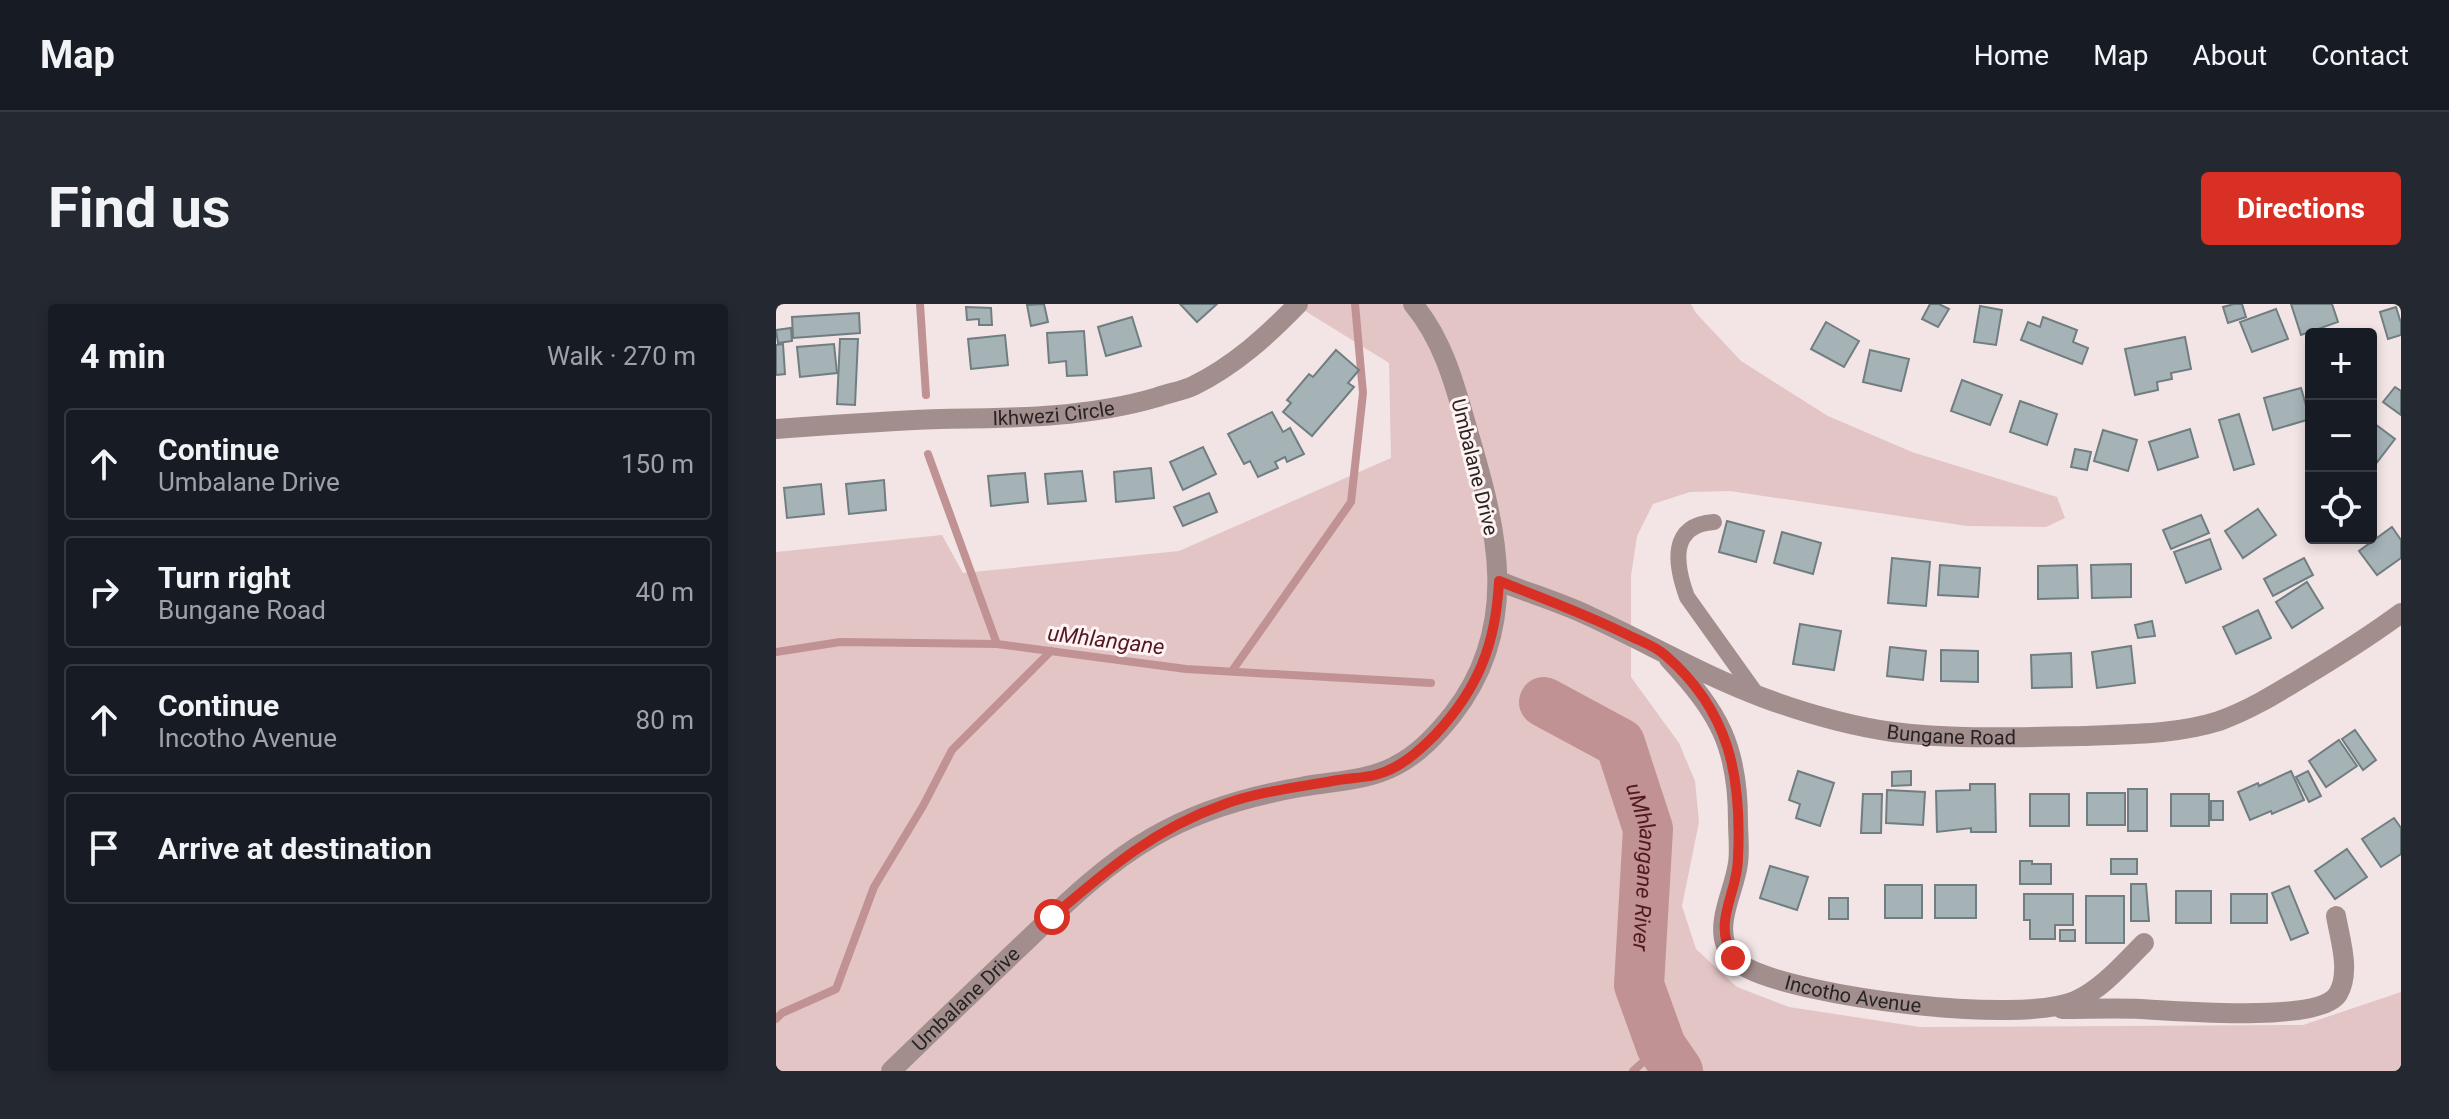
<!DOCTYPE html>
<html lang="en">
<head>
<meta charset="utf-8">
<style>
	body { margin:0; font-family:Roboto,sans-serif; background:#242831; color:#f1f3f6 }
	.controls { position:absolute; right:24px; top:24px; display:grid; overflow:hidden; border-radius:8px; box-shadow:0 4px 12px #0003 }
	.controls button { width:72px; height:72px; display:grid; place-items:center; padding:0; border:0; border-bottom:2px solid #363941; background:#171b24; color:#f1f3f6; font:40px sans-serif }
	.stop { position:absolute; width:24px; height:24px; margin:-18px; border:6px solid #d93025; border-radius:50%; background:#fff }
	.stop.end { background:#d93025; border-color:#fff; box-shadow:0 2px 8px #0008 }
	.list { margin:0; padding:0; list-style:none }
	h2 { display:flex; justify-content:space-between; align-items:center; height:104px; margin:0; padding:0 32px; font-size:34px }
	h2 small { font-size:26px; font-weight:400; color:#9ea1a6 }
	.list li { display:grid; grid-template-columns:52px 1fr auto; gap:24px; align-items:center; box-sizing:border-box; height:112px; margin:0 16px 16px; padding:0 16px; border:2px solid #363941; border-radius:8px }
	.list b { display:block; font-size:30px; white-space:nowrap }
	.list p { margin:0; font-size:26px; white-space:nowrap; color:#9ea1a6 }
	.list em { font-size:26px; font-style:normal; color:#9ea1a6 }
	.icon { flex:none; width:44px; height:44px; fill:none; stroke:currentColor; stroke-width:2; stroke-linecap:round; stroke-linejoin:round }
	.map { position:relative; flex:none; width:1625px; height:767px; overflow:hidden; border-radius:8px }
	header { display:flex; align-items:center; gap:48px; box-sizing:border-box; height:112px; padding:0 40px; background:#171b24; border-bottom:2px solid #363941 }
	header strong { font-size:38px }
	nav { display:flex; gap:44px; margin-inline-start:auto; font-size:28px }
	.intro { display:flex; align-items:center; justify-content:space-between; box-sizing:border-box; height:192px; padding:0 48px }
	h1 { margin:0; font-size:56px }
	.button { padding:20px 36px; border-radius:8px; background:#d93025; color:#fff; font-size:28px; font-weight:700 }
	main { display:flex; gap:48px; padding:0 48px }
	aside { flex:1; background:#171b24; border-radius:8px; box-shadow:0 4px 12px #0003 }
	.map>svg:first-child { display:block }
</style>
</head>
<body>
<header>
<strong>Map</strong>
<nav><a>Home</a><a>Map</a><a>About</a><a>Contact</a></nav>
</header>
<div class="intro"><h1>Find us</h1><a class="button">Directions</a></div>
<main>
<aside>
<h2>4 min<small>Walk · 270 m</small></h2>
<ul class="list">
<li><svg class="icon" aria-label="ahead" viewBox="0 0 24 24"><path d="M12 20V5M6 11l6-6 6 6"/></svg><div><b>Continue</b><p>Umbalane Drive</p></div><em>150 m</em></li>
<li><svg class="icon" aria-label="right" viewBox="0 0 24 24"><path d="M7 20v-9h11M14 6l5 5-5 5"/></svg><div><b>Turn right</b><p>Bungane Road</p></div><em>40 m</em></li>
<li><svg class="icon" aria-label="ahead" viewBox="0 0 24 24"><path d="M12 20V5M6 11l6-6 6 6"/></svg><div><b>Continue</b><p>Incotho Avenue</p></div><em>80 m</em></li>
<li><svg class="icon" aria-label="arrive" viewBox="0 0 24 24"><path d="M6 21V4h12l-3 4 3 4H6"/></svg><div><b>Arrive at destination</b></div></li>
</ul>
</aside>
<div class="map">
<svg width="1625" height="767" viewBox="0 0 1625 767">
	<rect width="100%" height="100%" fill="#f3e5e5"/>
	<polygon fill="#e3c5c5" points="518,0 915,0 920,9 965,57 1052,112 1136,148 1281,193 1289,214 1270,223 1191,222 954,187 914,188 877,200 861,232 855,272 855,373 903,439 919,477 923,518 906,602 920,645 961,683 1013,703 1144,723 1527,721 1625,688 1625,767 0,767 0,248 166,231 187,269 403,247 615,154 613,59"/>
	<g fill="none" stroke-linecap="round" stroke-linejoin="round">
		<g stroke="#c09293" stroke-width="8">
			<polyline points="144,0 150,91"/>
			<polyline points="152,150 221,340"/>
			<polyline points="0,348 64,338 221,340 410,365 655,379"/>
			<polyline points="456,367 575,198 587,89 579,0"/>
			<polyline points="0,715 6,709 60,685 98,583 147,502 176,446 275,347"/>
			<polyline points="857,767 885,742"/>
		</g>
		<path stroke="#c09293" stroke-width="50" id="s1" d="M768,398L844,439L872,525L863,681L885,742L902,767"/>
	</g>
	<g fill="#a5b2b6" stroke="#717e81" stroke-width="2">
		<polygon points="268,0 272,18 255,22 251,1"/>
		<polygon points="404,0 441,0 421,18"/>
		<polygon points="1154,0 1163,0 1173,5 1162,23 1146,15"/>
		<polygon points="1458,0 1466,0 1470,13 1452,19 1447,3"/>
		<polygon points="1515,0 1556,0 1562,18 1525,31"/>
		<polygon points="1204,2 1226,6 1220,41 1198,38"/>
		<polygon points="190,3 215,4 216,21 203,21 203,15 191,16"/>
		<polygon points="1620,3 1625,19 1625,31 1612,35 1604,8"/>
		<polygon points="1500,5 1512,35 1476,48 1464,18"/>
		<polygon points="83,9 84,29 17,34 16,13"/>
		<polygon points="356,13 365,42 330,52 322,23"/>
		<polygon points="1267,13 1301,26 1297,38 1312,44 1306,60 1245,36 1252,18 1264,23"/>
		<polygon points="1050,18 1083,37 1068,63 1035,45"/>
		<polygon points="15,24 16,37 2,39 0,26"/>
		<polygon points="308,27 311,71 291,72 290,57 273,59 271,29"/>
		<polygon points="229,31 232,61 195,65 192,35"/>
		<polygon points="1409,33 1415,65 1395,69 1396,75 1381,78 1382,86 1359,91 1349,45"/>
		<polygon points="64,35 82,35 79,101 61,100"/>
		<polygon points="7,40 9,70 0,71 0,41"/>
		<polygon points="58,40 61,69 24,73 21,43"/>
		<polygon points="560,46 583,66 572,79 578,83 536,132 507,108 515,99 511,96 533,70 537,73"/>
		<polygon points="1094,46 1133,55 1125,87 1087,78"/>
		<polygon points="1186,76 1226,91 1214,121 1175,107"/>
		<polygon points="1619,83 1625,87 1625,111 1607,98"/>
		<polygon points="1525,84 1534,115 1497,126 1488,94"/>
		<polygon points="1244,97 1281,110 1271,141 1234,128"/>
		<polygon points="496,108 507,128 514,124 528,150 511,158 509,153 499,158 502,164 482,173 474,157 468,160 452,130"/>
		<polygon points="1463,110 1478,160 1458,166 1443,116"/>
		<polygon points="1595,117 1619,135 1595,166"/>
		<polygon points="1414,125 1422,153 1382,166 1373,138"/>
		<polygon points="1327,126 1361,136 1352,167 1318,157"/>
		<polygon points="427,143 440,170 407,186 394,158"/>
		<polygon points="1299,145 1315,148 1311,166 1295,163"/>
		<polygon points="375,164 378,194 340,198 338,168"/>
		<polygon points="306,167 310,197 272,200 269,170"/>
		<polygon points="249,169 252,198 215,202 212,172"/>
		<polygon points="108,176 110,206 73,210 70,180"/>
		<polygon points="45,180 48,210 11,214 8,184"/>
		<polygon points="433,189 441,208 407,222 398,203"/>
		<polygon points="1482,205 1500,231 1467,254 1449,227"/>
		<polygon points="1425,211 1433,229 1395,245 1387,226"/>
		<polygon points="951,217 988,227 980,258 943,248"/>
		<polygon points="1616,223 1625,236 1625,254 1601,271 1583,247"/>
		<polygon points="1006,228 1045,239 1037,270 998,259"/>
		<polygon points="1434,235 1445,265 1410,279 1398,248"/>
		<polygon points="1116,254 1154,258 1150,302 1112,299"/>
		<polygon points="1528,254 1537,271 1497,292 1488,275"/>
		<polygon points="1355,260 1355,293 1316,294 1315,261"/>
		<polygon points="1164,261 1204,264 1202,293 1162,291"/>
		<polygon points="1301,261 1302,294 1262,295 1262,262"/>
		<polygon points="1531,278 1547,304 1516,324 1500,298"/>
		<polygon points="1482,306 1495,334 1460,350 1447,323"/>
		<polygon points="1376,317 1379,332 1362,334 1359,321"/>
		<polygon points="1024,320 1065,327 1058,366 1017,360"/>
		<polygon points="1355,342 1359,379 1321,384 1316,348"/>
		<polygon points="1114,343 1150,347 1147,376 1111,372"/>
		<polygon points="1165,346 1202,347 1202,378 1165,377"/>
		<polygon points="1295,349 1296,383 1256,384 1255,351"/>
		<polygon points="1579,426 1600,456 1587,466 1566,435"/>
		<polygon points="1563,436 1581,462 1550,483 1533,457"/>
		<polygon points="1022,467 1058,479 1044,522 1020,514 1024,500 1013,496"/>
		<polygon points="1135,467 1135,481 1116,482 1116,468"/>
		<polygon points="1515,467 1528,496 1496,510 1495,507 1474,516 1462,488 1482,479 1483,482"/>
		<polygon points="1532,467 1545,492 1533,498 1520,473"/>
		<polygon points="1194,480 1219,480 1220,528 1195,528 1195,524 1161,528 1160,487 1194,486"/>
		<rect x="1352" y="485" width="19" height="42"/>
		<polygon points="1111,486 1149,488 1147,521 1110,519"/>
		<rect x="1311" y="489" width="38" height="32"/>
		<polygon points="1087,490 1106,490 1105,529 1085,529"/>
		<rect x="1254" y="490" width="39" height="32"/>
		<rect x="1395" y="490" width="38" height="32"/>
		<rect x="1435" y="497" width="12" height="19"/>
		<polygon points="1618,514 1625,524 1625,550 1605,563 1586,535"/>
		<polygon points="1571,545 1591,573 1559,595 1539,567"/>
		<rect x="1335" y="555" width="26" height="15"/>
		<polygon points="1244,557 1256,557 1256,560 1275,560 1275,580 1244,580"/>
		<polygon points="994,562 1032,573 1021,606 984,594"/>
		<polygon points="1355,580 1370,580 1373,617 1355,617"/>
		<rect x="1109" y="581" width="37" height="33"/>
		<rect x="1159" y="581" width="41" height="33"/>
		<polygon points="1513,582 1532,629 1515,636 1496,589"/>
		<rect x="1400" y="587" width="35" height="32"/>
		<polygon points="1248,590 1297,590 1297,621 1279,621 1279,635 1254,635 1254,616 1248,616"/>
		<rect x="1455" y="590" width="36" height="29"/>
		<rect x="1310" y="592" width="38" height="47"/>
		<rect x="1053" y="594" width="19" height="21"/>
		<rect x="1284" y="626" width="15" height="11"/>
	</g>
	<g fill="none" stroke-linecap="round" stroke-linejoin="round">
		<path stroke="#a38e8e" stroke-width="16" d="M938,218C893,221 899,260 911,293L981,391"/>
		<g stroke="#a38e8e" stroke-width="20">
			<path id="s2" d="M0,125C55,121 110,117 164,115C237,114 311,114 382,93C393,89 406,87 417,82C458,62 491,32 522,0"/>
			<path id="s3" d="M723,277C752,289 784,298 813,312C872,339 928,372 988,394C1029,409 1074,422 1117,428C1179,436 1243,433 1305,432C1350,430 1399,431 1443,417C1474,406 1501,389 1529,372C1562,352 1594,332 1625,309"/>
			<path id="s4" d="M893,355C943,409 962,442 962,517C962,531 964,546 962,559C959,585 940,616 950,642C954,652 961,659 971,664C1027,693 1240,721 1299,697C1325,686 1348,659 1368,639"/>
			<path d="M1286,705C1312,705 1339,704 1365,705C1400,707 1544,719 1562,690C1575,668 1564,635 1560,612"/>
			<path id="s5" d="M115,767C158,725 202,683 246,641C286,603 328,561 377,533C423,506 473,492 525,483C556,477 591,477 619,462C643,450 661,430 677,410C746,321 721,225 692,127C679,82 668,37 637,0"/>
		</g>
	</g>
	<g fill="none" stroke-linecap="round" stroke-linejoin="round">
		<path stroke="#d93025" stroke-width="10" d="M276,613C332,565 378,525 449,500C485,487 525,483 562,476C574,474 587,474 599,471C623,465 642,448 659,431C702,385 720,340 723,277C766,294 810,310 852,331C864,337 879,342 889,351C954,407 966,473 962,555C961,592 936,616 957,654"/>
	</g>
	<g text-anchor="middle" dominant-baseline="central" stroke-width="6" stroke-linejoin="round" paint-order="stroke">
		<g font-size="20" fill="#292424" stroke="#fff3f3">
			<text stroke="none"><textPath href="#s2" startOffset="278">Ikhwezi Circle</textPath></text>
			<text transform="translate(699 163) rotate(76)">Umbalane Drive</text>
			<text stroke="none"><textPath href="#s3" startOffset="482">Bungane Road</textPath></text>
			<text stroke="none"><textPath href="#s4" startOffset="450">Incotho Avenue</textPath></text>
			<text stroke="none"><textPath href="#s5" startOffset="104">Umbalane Drive</textPath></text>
		</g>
		<g font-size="22" font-style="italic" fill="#531920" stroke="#fff3f3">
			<text transform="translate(330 336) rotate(7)">uMhlangane</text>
			<text stroke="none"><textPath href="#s1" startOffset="214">uMhlangane River</textPath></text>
		</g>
	</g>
</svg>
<div class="controls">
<button>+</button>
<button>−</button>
<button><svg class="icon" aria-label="locate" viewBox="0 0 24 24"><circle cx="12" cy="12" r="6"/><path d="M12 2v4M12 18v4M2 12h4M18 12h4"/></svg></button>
</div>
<div class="stop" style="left:276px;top:613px"></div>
<div class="stop end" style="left:957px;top:654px"></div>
</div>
</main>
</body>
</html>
